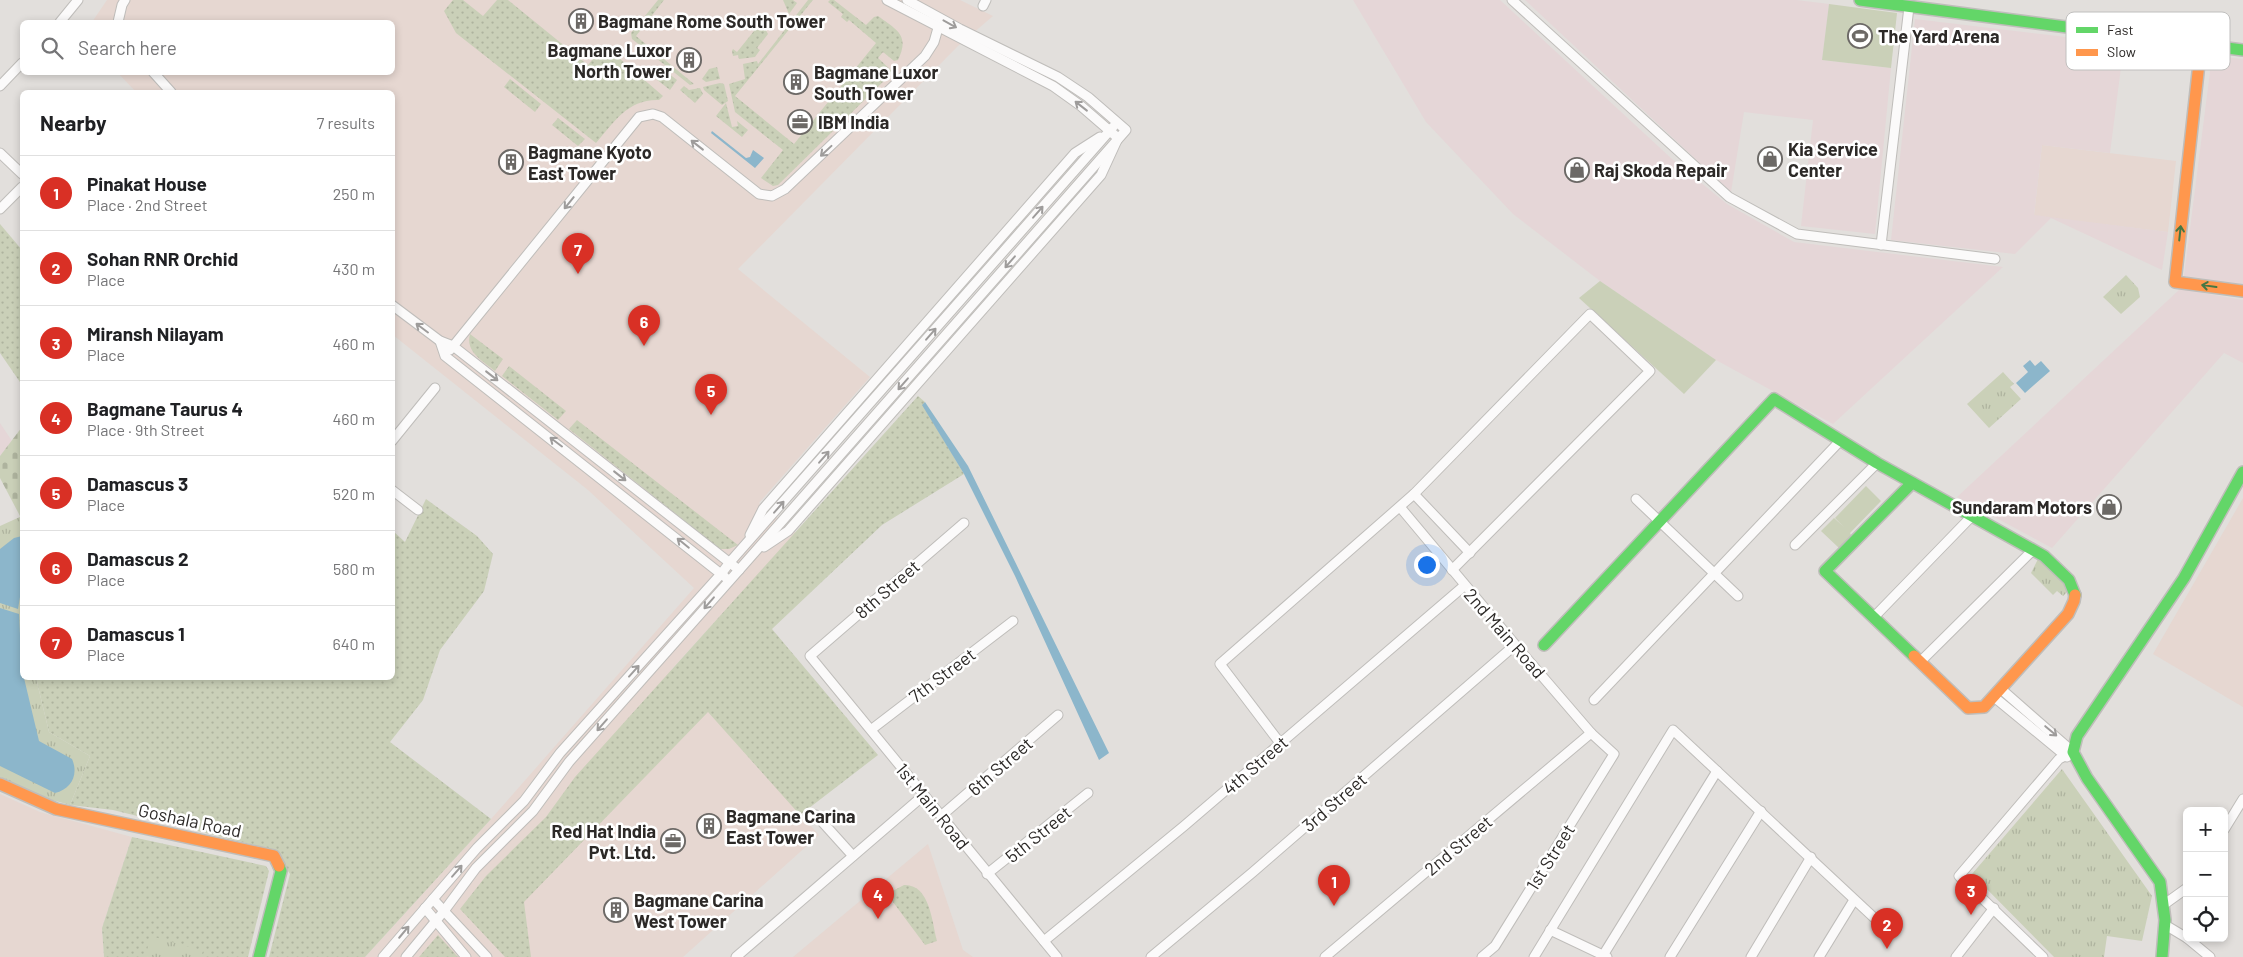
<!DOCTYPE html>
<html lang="en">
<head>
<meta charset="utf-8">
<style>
	body { margin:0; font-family:Barlow,sans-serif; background:#f2f2f2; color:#202124 }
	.controls { position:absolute; right:15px; bottom:15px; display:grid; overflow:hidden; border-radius:8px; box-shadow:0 2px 8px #0003 }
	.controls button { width:45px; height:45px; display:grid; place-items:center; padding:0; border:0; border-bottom:1px solid #e0e0e0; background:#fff; color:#202124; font:25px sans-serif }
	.you { position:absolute; left:1426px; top:564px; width:18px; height:18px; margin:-12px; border:4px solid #fff; border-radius:50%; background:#1a73e8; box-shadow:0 0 0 8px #1a73e833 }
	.badge { display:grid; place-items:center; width:32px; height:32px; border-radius:50%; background:#d93025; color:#fff; font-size:16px; font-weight:700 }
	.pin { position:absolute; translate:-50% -41px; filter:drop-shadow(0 1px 2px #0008) }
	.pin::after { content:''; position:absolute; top:26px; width:18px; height:15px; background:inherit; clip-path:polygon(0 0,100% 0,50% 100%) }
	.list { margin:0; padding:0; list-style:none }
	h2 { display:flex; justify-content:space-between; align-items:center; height:65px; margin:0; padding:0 20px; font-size:21px }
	h2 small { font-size:16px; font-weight:400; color:#757577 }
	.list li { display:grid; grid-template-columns:32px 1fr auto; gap:15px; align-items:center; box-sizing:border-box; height:75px; padding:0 20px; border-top:1px solid #e0e0e0 }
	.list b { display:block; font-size:19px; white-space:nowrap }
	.list p { margin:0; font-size:16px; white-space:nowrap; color:#757577 }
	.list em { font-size:16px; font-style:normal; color:#757577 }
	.icon { flex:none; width:28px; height:28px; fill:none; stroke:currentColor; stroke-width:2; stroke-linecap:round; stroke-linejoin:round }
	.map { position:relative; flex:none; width:2243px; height:957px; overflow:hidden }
	.search { position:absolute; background:#fff; box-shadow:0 2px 8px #0003; left:20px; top:20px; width:375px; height:55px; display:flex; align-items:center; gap:12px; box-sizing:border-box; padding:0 18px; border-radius:8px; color:#757577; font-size:19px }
	.panel { position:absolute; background:#fff; box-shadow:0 2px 8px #0003; left:20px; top:90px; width:375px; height:590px; border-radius:8px }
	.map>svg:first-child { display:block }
</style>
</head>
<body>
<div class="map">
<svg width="2243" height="957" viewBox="0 0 2243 957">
	<defs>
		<pattern id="grass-dots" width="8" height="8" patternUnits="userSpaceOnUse" patternTransform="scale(1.25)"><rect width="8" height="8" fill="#cad0b8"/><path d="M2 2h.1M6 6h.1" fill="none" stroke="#aeb39e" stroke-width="1.8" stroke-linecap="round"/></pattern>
		<pattern id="cemetery-stones" width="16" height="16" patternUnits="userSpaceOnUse" patternTransform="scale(1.25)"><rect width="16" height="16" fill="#cad0b8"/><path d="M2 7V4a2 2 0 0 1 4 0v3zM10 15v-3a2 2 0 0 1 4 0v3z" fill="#aeb39e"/></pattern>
		<pattern id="park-tufts" width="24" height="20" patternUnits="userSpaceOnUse" patternTransform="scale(1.25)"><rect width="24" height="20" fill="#cad0b8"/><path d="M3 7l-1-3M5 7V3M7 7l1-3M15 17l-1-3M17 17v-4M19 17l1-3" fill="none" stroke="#aeb39e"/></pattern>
	</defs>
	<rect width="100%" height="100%" fill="#e2dfdc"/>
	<g fill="#e6d7d1">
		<polygon points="107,0 960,0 993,16 958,46 738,269 870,377 759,503 796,533 671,670 819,835 683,957 365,957 491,819 694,588 588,490 393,335 392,92 136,92 118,73 392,72 392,22 92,22"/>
		<polygon points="2042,145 2176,161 2168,232 2034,216"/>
		<polygon points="2243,498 2243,707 2153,654"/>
		<polygon points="0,794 40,812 132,837 102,928 104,957 0,957"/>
		<polygon points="928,844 963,950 973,957 793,957"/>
	</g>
	<g fill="#e5d6d7">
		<polygon points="1353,0 1500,0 1672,159 1727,204 1794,242 2003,267 1833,424 1716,360 1600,281 1513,214 1426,122"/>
		<polygon points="1525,0 1796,0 1829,4 1822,60 1891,68 1875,234 1801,226 1813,120 1744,112 1731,192"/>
		<polygon points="1915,19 2124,44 2110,153 2042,145 2034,215 2168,232 2162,270 2051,218 2015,254 1891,240"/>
		<polygon points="2212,56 2243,59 2243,284 2184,276"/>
		<polygon points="2180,289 2243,300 2243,363 2224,353 2052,548 1957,497"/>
		<polygon points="0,423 12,441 0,456"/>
	</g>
	<g fill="url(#grass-dots)">
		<path d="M453,0H463L483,16L497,0H508L588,65L604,45L663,96L659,100C628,99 614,122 596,143L456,33L444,11Z"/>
		<polygon points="658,0 664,0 636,36 694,84 690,85 632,39 631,33"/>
		<polygon points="783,0 793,0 797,3 789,14"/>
		<path d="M808,0H813L735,96L794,144L876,43L849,20L847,22L841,17L843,14L828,2L830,0H834L866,25L874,17L878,16C897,30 910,35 898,60L894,61L883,52L878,58L893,72L778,185L773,186L761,178L783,150L735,112L729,84L745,79L743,64L757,61L758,64Z"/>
		<polygon points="759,17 768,34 757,48 760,50 755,57 739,59 738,55 733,56 732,51 733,49 737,52 754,31 751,28"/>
		<polygon points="717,67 720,79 706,82 702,79 709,69"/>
		<polygon points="664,70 677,80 670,90 656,79"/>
		<polygon points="510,79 541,104 535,112 504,87"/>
		<polygon points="720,83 724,84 728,101 722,105 704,90 703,87"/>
		<polygon points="684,86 689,90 700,88 703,94 695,103 680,90"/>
		<polygon points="726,103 732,127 738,126 737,121 748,130 742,137 716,116"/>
		<polygon points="558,118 585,139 578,146 552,125"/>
		<polygon points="0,224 22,250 22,385 0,353"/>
		<path d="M470,334L503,359L495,371C483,361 465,352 470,334Z"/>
		<polygon points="509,366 566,411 558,420 502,376"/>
		<polygon points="918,396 925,402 923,405 964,474 882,525 772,629 878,755 800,815 708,712 524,902 531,957 505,957 460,909 486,876 546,817 575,777"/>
		<polygon points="577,420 738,545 729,549 720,549 569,429"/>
		<polygon points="426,499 477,536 493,554 484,591 440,650 423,700 390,742 491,819 365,957 269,957 290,874 274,850 113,810 70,805 90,756 49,732 36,678 392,678 393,531 405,542"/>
		<polygon points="132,837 266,866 269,871 248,957 104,957 102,928"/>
		<path d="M904,885C930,884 932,922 937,941L925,945L887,894Z"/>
		<polygon points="438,935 458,957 419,957"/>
	</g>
	<polygon fill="url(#cemetery-stones)" points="22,427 22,516 20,516 0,478 0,456"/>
	<g fill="url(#park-tufts)">
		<polygon points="2126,275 2138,288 2140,297 2121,314 2103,297"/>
		<polygon points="2003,372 2014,384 2010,387 2021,399 1989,428 1967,404"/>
		<polygon points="22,516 22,678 36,678 49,732 90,756 70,805 45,798 0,777 0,526"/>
		<polygon points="2039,557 2054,566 2068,591 2063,596 2057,591 2053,595 2031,573"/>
		<polygon points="2062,769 2152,896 2142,941 2107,936 2104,957 2054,957 1972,874"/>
		<polygon points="151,936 203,951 201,957 145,957"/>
	</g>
	<g fill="#cad0b8">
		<polygon points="1829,4 1897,13 1891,68 1822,60"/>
		<polygon points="1600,281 1716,360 1684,394 1579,298"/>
		<polygon points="1866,486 1881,501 1850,533 1851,535 1839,548 1821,531 1834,518 1844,527 1835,518"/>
	</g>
	<g fill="#8cb6cb">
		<polygon points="712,131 746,158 750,157 753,150 764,158 755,168 711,133"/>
		<polygon points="2030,360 2035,366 2041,361 2050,371 2025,393 2016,383 2028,372 2023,366"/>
		<polygon points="925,402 968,466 1109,753 1099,760 1015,576 964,474 922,405"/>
		<polygon points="22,536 22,585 18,609 0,603 0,549 14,538"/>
		<path d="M0,608L19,614L22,678H24L39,741L72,759C79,775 71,789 55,793L0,766Z"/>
	</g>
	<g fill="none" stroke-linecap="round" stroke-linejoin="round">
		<defs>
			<g id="street">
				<polyline points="1512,0 1729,197 1797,234 1995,259"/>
				<polyline points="983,6 986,0"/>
				<polyline points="60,22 78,0"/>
				<polyline points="118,22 122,5 125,0"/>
				<polyline points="153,72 171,92"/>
				<polyline points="0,86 22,63"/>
				<polyline points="0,153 22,174"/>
				<polyline points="0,209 22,187"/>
				<polyline points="1881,245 1909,7"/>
				<polyline points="392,305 440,341 453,346 739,570 569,762 533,811 476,868 444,911 487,957"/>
				<polyline points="450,350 639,117 653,114 662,117 759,194 772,196 785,189 925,56 934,42 938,28"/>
				<polyline points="392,441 435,388"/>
				<polyline points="392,490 418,510"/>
				<polyline points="1414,494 1470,553"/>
				<polyline points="1636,499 1738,596"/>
				<polyline points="1400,507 1523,654 1591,733 1614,754 1495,946 1482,957"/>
				<polyline points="964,523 810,656 1057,957"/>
				<polyline points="750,535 763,509 1075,153 1100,137"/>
				<polyline points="1795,545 1877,463"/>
				<polyline points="764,547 788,531 1101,175 1118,138 1081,106 1053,86 887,0"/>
				<polyline points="739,570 1126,130 1088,97 1058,77 960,29 907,0"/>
				<polyline points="725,577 721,574 730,562 1113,127"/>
				<polyline points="1874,617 1971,517"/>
				<polyline points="1920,662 2032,551"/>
				<polyline points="2001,689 2073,752 2059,759 1959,876 2043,957"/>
				<polyline points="1994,697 2067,757"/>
				<polyline points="1594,700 1840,441"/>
				<polyline points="872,729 1013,621"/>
				<polyline points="1280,743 1220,664 1414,494 1590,314 1650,371 1452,570"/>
				<polyline points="816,815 853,856"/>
				<polyline points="941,816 1058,715"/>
				<polyline points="2224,830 2243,799"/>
				<polyline points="987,874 1088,793"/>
				<polyline points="2166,903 2187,888"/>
				<polyline points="425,908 466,957"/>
				<polyline points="2167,926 2187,938"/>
				<polyline points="1550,930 1607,957"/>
				<polyline points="2187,938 2210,957"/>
				<polyline points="1044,941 1184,826 1464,586"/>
				<polyline points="383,957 477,848 524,801 560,753 721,574 445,356 440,341"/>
				<polyline points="406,957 444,911 433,899"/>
				<polyline points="736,957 924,795"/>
				<polyline points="1151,957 1253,872 1515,645"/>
				<polyline points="1325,957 1591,733"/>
				<polyline points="1534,957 1673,730 1884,927"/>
				<polyline points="1602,957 1717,771"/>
				<polyline points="1670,957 1761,811"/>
				<polyline points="1751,957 1811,857"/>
				<polyline points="1819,957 1854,900"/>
				<polyline points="1956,957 1994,908"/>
			</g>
			<g id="fast">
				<polyline points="1860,0 2243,50"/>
				<polyline points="1912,483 1825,571 1914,656"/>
				<polyline points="1544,645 1774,399 1877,463 2044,556 2069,580 2075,595"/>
				<polyline points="259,957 281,871 279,866"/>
				<polyline points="2162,957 2165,920 2160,882 2087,778 2073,752 2077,736 2184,578 2243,472"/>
			</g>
			<g id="slow">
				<polyline points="2201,45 2175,282 2243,291"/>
				<polyline points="1914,656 1968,708 1984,707 2068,614 2074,601 2075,595"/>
				<polyline points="0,784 56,809 274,856 279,866"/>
			</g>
		</defs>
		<use href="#street" stroke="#bfbdba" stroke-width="11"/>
		<use href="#fast" stroke="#bfbdba" stroke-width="14"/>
		<use href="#slow" stroke="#bfbdba" stroke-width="14"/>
		<use href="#street" stroke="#fbfafa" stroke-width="9"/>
		<use href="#fast" stroke="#63d668" stroke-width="11"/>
		<use href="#slow" stroke="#ff974d" stroke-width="11"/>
	</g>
	<defs><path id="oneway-shaft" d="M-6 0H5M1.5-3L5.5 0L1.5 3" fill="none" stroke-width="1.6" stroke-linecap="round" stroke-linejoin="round" transform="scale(1.25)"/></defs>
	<g stroke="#9e9c9b">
		<use href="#oneway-shaft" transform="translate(950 24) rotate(29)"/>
		<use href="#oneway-shaft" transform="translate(1081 106) rotate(-142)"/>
		<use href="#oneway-shaft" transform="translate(697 145) rotate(-142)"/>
		<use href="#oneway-shaft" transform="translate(826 151) rotate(137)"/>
		<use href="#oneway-shaft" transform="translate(569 203) rotate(129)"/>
		<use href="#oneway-shaft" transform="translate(1038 212) rotate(-49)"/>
		<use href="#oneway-shaft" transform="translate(1010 262) rotate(131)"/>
		<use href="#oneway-shaft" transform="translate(422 328) rotate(-143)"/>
		<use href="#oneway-shaft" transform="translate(931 334) rotate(-49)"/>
		<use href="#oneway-shaft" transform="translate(492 376) rotate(38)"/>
		<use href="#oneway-shaft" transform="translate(903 384) rotate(131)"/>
		<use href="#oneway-shaft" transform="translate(556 442) rotate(-143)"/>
		<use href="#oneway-shaft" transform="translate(824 457) rotate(-49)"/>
		<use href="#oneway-shaft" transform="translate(620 476) rotate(38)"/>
		<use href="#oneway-shaft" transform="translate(779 507) rotate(-49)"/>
		<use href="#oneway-shaft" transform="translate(683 543) rotate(-141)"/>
		<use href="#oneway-shaft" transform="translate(709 603) rotate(131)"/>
		<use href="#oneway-shaft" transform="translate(634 671) rotate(-48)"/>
		<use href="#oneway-shaft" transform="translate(602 725) rotate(131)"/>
		<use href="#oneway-shaft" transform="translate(2051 731) rotate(40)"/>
		<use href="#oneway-shaft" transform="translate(457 871) rotate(-49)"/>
		<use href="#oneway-shaft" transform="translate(404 932) rotate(-50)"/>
	</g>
	<g stroke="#457744">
		<use href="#oneway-shaft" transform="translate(2180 233) rotate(-84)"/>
		<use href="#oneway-shaft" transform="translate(2209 286) rotate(-172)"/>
	</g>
	<defs>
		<symbol id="building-ring" viewBox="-11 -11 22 22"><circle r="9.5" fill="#fff" stroke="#6c6966" stroke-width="1.5"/><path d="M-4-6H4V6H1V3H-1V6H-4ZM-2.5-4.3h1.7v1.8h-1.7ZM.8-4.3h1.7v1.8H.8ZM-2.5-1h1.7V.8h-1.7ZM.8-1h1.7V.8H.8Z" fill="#6c6966"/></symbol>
		<symbol id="stadium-ring" viewBox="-11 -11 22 22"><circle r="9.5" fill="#fff" stroke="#6c6966" stroke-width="1.5"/><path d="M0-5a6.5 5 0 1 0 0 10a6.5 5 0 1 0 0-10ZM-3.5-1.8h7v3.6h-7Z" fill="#6c6966"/></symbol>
		<symbol id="office-ring" viewBox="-11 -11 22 22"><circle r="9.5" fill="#fff" stroke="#6c6966" stroke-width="1.5"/><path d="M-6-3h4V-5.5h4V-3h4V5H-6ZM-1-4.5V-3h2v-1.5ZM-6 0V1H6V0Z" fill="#6c6966"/></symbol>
		<symbol id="shop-ring" viewBox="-11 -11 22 22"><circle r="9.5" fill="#fff" stroke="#6c6966" stroke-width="1.5"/><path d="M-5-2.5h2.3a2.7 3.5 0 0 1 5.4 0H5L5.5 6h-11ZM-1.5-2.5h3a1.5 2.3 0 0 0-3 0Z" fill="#6c6966"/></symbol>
	</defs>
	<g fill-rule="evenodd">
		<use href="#building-ring" x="567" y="7" width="28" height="28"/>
		<use href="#stadium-ring" x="1846" y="22" width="28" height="28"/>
		<use href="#building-ring" x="675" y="46" width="28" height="28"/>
		<use href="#building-ring" x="782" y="68" width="28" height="28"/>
		<use href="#office-ring" x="786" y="108" width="28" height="28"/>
		<use href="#shop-ring" x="1756" y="145" width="28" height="28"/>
		<use href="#building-ring" x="497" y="148" width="28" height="28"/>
		<use href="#shop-ring" x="1563" y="156" width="28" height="28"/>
		<use href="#shop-ring" x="2095" y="493" width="28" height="28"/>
		<use href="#building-ring" x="695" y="812" width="28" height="28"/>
		<use href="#office-ring" x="659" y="827" width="28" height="28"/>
		<use href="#building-ring" x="602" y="896" width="28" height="28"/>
	</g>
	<g text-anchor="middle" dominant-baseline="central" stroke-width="5" stroke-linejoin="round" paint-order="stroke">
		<g font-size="18" font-weight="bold" fill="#2c2927" stroke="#fff" text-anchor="start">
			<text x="598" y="21">Bagmane Rome South Tower</text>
			<text x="1878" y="36">The Yard Arena</text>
			<text x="672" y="50" text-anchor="end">Bagmane Luxor<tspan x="672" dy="21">North Tower</tspan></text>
			<text x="814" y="72">Bagmane Luxor<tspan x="814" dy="21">South Tower</tspan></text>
			<text x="818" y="122">IBM India</text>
			<text x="1788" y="149">Kia Service<tspan x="1788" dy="21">Center</tspan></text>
			<text x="528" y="152">Bagmane Kyoto<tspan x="528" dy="21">East Tower</tspan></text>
			<text x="1594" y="170">Raj Skoda Repair</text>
			<text x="2092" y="507" text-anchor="end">Sundaram Motors</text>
			<text x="726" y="816">Bagmane Carina<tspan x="726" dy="21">East Tower</tspan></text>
			<text x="656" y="831" text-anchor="end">Red Hat India<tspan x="656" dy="21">Pvt. Ltd.</tspan></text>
			<text x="634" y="900">Bagmane Carina<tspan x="634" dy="21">West Tower</tspan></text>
		</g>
		<g font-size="18" fill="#2c2927" stroke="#fff">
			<text transform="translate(887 589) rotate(-41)">8th Street</text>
			<text transform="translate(1505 633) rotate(49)">2nd Main Road</text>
			<text transform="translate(942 675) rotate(-37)">7th Street</text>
			<text transform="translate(1255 765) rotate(-41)">4th Street</text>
			<text transform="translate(1000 766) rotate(-41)">6th Street</text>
			<text transform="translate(1334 802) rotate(-41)">3rd Street</text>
			<text transform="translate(933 806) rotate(51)">1st Main Road</text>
			<text transform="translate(190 820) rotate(12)">Goshala Road</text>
			<text transform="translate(1038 834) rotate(-39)">5th Street</text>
			<text transform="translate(1458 845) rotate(-40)">2nd Street</text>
			<text transform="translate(1550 857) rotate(-58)">1st Street</text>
		</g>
	</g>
	<rect x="2066" y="12" width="164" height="58" rx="8" fill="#fff" stroke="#c0bfbe" stroke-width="1"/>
	<rect x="2076" y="27" width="22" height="6" fill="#63d668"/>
	<rect x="2076" y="49" width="22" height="7" fill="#ff974d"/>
	<g font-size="14" fill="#2c2927">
		<text x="2107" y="35">Fast</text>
		<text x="2107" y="57">Slow</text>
	</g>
</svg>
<div class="controls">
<button>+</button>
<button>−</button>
<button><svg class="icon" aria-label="locate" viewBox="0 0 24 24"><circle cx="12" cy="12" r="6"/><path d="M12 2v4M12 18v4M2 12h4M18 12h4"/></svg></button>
</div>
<div class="you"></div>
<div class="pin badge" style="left:1334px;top:906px">1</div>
<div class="pin badge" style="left:1887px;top:949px">2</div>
<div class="pin badge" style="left:1971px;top:915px">3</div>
<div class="pin badge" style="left:878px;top:919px">4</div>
<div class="pin badge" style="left:711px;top:415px">5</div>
<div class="pin badge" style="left:644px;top:346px">6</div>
<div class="pin badge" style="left:578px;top:274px">7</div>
<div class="search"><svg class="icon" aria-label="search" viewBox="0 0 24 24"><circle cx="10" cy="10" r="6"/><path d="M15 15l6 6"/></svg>Search here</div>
<section class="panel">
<h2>Nearby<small>7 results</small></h2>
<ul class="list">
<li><span class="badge">1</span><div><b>Pinakat House</b><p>Place · 2nd Street</p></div><em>250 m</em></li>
<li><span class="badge">2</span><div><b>Sohan RNR Orchid</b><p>Place</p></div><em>430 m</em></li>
<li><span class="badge">3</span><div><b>Miransh Nilayam</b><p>Place</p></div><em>460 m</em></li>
<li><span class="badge">4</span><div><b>Bagmane Taurus 4</b><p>Place · 9th Street</p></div><em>460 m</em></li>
<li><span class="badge">5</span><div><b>Damascus 3</b><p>Place</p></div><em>520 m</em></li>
<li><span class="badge">6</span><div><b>Damascus 2</b><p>Place</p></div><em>580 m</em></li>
<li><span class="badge">7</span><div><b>Damascus 1</b><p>Place</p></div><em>640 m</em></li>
</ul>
</section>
</div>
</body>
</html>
